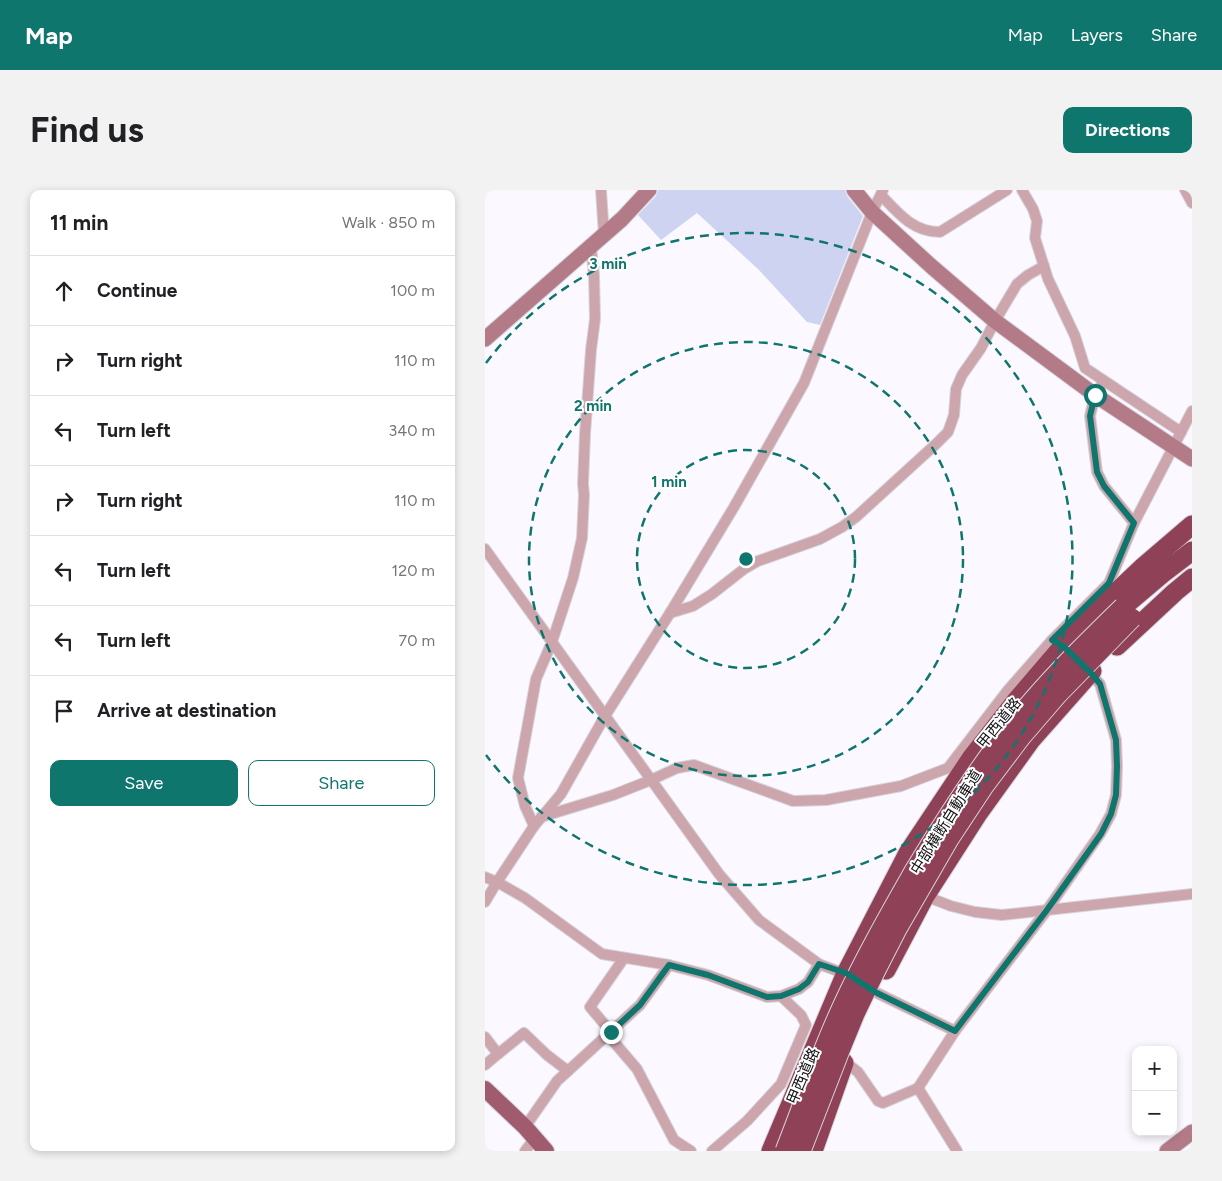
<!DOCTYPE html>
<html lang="en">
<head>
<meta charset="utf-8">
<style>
	body { margin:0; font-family:Figtree,"Noto Sans JP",sans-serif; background:#f2f2f2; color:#202124 }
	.controls { position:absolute; right:15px; bottom:15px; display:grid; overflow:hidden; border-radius:10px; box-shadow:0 2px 8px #0003 }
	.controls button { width:45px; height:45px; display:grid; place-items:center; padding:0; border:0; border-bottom:1px solid #e0e0e0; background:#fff; color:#202124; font:25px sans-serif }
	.stop { position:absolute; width:15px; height:15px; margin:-11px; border:4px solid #0f766e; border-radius:50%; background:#fff }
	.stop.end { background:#0f766e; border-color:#fff; box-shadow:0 1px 5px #0008 }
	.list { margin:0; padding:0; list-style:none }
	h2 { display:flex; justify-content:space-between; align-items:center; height:65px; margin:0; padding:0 20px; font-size:21px }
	h2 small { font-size:16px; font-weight:400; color:#757577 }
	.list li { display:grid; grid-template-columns:32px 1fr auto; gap:15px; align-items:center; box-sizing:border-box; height:70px; padding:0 20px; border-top:1px solid #e0e0e0 }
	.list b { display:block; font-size:19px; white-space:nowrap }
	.list em { font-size:16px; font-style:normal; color:#757577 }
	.actions { display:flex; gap:10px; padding:15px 20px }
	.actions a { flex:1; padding:11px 0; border:1px solid #0f766e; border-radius:10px; text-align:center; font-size:18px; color:#0f766e }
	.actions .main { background:#0f766e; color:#fff }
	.icon { flex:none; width:28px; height:28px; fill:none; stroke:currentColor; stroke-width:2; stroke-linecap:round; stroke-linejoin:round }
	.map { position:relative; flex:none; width:707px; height:961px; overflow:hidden; border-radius:10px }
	header { display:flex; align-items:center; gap:30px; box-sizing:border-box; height:70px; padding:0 25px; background:#0f766e; color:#fff }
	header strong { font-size:24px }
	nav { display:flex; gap:28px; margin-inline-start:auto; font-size:18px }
	.intro { display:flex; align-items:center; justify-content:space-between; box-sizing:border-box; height:120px; padding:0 30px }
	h1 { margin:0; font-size:35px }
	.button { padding:12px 22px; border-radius:10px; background:#0f766e; color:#fff; font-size:18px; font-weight:700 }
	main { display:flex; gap:30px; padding:0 30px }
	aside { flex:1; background:#fff; border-radius:10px; box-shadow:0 2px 8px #0003 }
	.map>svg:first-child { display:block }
</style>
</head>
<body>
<header>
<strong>Map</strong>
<nav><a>Map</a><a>Layers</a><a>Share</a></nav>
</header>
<div class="intro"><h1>Find us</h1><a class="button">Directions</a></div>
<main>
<aside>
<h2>11 min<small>Walk · 850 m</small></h2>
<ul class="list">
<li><svg class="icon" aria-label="ahead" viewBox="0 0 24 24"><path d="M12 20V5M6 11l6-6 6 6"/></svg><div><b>Continue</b></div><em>100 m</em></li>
<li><svg class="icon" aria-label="right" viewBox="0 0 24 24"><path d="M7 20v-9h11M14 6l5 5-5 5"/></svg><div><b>Turn right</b></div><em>110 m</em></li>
<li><svg class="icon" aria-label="left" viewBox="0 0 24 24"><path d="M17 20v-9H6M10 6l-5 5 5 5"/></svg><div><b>Turn left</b></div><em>340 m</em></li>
<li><svg class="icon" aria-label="right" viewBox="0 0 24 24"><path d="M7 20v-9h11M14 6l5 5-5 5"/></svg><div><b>Turn right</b></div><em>110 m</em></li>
<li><svg class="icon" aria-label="left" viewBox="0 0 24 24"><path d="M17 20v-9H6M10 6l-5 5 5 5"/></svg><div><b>Turn left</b></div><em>120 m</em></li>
<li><svg class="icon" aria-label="left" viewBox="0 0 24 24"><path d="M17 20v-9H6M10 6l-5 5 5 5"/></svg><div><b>Turn left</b></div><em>70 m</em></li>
<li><svg class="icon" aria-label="arrive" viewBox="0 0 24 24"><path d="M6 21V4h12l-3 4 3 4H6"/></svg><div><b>Arrive at destination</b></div></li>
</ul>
<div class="actions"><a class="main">Save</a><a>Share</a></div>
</aside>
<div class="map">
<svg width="707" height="961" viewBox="0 0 707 961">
	<rect width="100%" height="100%" fill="#fbf9ff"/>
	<polygon fill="#cfd3f2" points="173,0 360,0 362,6 378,26 335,135 322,132 274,80 212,23 176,50 153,25 171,6"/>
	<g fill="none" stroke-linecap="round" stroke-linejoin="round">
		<defs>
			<g id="street">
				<polyline points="116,0 119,45"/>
				<polyline points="537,0 548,19 552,31 550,48 563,89 590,146 600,178 696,242"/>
				<polyline points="700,0 707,13"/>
				<path d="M396,5C413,23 428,42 455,42L522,0"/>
				<polyline points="619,191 610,205 605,226 612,282 619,296 649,333"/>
				<polyline points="0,359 234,684 274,730 334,774 363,785"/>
				<polyline points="185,423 208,416 227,404 259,379 273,371 335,349 357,337 371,327 451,254 463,242 469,225 471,199 477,185 496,158 510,131 532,94 543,85 559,76"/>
				<polyline points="567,450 624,393 649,333 707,221"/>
				<polyline points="56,627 128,605 166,590 192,578 209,575 308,611 341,610 416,596 463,578 523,500 567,450 578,456 581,459"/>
				<polyline points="49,636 40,616 33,588 51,489 67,452 88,388 97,348 99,305 98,294 100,244 106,160 110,129 109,85 106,57"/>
				<polyline points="0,687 12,692 40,708 117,764 184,775 223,785 282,807 296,806 314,799 323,792 334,774"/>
				<polyline points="440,706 466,716 490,722 517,725 707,704"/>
				<polyline points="0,712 12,692 49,636 76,604 120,526 185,423 249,317 319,193 387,22 398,0"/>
				<polyline points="380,796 390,802 470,841"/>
				<polyline points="126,842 105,817 139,768"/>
				<polyline points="123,845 152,879 189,950 206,961"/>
				<polyline points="0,847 13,864"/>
				<polyline points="360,872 373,882 393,911 398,913 433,898"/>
				<polyline points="0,875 13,864 39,843 62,865 83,881"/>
				<polyline points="40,937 72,891 155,815 184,775"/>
				<polyline points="40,961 50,948"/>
				<polyline points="227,961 262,931 296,894 321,835 316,825 296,806"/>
				<polyline points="472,961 433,898 470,841 562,720 615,644 626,624 631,605 632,576 631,550 615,494 602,480"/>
			</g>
			<g id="secondary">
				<polyline points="369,0 387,22 446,76 510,131 610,205 707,269"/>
				<polyline points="0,149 137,29 164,0"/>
				<polyline points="682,961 707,942"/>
			</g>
			<polyline id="primary" points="0,899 40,937 61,961"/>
			<g id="highway">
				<polyline points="638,417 677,384 707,361"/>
				<polyline points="632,456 690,402 707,388"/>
				<polyline points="401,780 440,706 492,625 546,550 607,481"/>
				<polyline points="286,961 361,783 423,663 487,567 530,512 578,456 620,413 658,377 707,335"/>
				<polyline points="328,961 359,873"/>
			</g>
		</defs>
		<use href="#street" stroke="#d6d4d9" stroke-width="12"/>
		<use href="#secondary" stroke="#d6d4d9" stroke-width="17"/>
		<use href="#primary" stroke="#d6d4d9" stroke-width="18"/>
		<use href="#highway" stroke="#d6d4d9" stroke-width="21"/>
		<use href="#street" stroke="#cca5ad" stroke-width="10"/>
		<use href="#secondary" stroke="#b37a88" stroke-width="15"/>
		<use href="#primary" stroke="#a05c6e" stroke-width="16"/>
		<use href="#highway" stroke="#8e4157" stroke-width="19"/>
		<defs>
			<g id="highway-bridge">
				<path d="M300,961C319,913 335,864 357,817C378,771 403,727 428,683C458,633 489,584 525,538C559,494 599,455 638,417"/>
				<polyline points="316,961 354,863 370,824 390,782 412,739 464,649 499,596 536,547 573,504 647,428"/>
			</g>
		</defs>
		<use href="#highway-bridge" stroke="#d6d4d9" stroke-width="21" stroke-linecap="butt"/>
		<use href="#highway-bridge" stroke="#8e4157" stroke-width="19"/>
	</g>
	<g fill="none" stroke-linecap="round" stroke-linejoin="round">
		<polyline stroke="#0f766e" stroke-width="6" points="126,842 155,815 184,775 223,785 282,807 296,806 314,799 323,792 334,774 361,783 390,802 470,841 562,720 616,644 626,624 631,605 632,576 631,550 615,494 605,482 578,456 567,450 624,393 649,333 619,296 612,282 605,226 610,205"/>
	</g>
	<g fill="none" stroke="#0f766e" stroke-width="2.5" stroke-dasharray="9 6">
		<circle cx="261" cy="369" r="109"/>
		<circle cx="261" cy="369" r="217"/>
		<path d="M1 173A326 326 0 1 1 1 565"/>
	</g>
	<g text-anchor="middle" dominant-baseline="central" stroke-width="4" stroke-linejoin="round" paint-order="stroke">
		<g font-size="15" fill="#111013" stroke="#fff">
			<text transform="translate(514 533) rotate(-51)">甲西道路</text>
			<text transform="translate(461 632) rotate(-58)">中部横断自動車道</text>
			<text transform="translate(318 886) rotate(-67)">甲西道路</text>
		</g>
	</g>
	<circle cx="261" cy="369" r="8" fill="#0f766e" stroke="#fff" stroke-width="2.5"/>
	<g font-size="15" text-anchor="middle" font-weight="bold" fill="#0f766e" stroke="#fff" stroke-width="4" stroke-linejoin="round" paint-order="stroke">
		<text x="123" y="79">3 min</text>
		<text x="108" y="221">2 min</text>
		<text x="184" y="297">1 min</text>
	</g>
</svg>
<div class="controls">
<button>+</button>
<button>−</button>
</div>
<div class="stop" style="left:610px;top:205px"></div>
<div class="stop end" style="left:126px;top:842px"></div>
</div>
</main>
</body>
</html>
